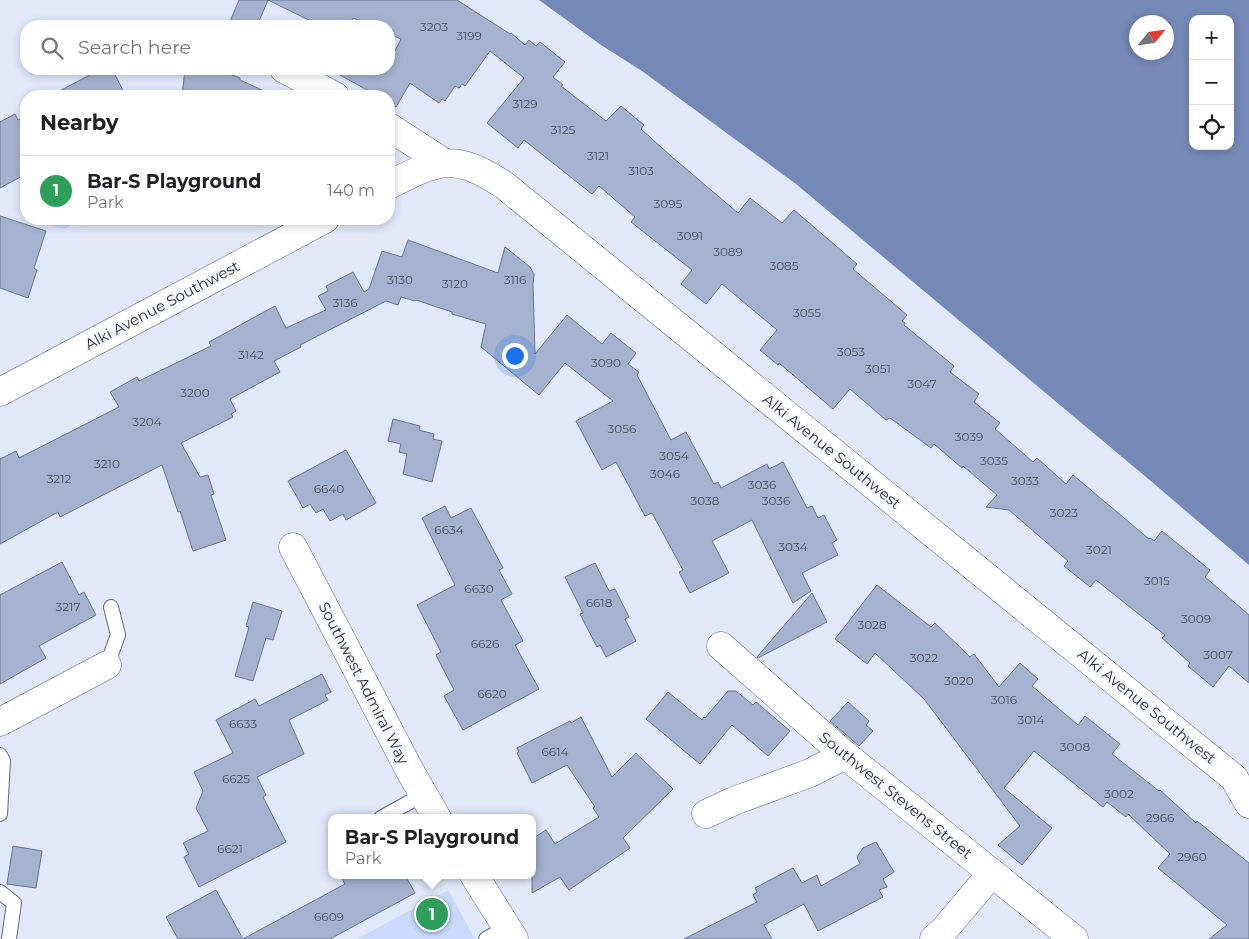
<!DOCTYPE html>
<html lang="en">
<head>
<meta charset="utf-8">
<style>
	body { margin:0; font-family:Montserrat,sans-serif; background:#f6f6f6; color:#202124 }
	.controls { position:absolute; right:15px; top:15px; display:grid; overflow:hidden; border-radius:10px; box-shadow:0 2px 8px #0003 }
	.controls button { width:45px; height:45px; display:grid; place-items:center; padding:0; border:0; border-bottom:1px solid #e0e0e0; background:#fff; color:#202124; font:25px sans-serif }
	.compass { position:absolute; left:1129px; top:15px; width:45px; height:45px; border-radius:50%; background:#fff; box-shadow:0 2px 8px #0003; rotate:61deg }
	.you { position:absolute; left:514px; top:355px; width:18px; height:18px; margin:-12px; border:4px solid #fff; border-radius:50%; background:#1a73e8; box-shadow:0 0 0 8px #1a73e833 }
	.badge { display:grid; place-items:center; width:32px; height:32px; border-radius:50%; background:#ba6000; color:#fff; font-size:16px; font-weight:700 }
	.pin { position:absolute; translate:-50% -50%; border:2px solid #fff; box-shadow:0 1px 5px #0006 }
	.popup { position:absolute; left:328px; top:814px; width:208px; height:65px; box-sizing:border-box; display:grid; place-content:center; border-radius:10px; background:#fff; filter:drop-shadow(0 1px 4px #0005); font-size:16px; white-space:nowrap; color:#757577 }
	.popup b { font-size:19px; color:#202124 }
	.popup::after { content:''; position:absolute; left:50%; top:100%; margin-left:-10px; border:10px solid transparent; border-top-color:#fff }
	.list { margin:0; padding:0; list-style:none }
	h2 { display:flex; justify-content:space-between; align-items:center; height:65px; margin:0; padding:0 20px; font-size:21px }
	h2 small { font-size:16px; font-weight:400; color:#757577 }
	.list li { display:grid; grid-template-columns:32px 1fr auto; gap:15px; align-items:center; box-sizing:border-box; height:70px; padding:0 20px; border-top:1px solid #e0e0e0 }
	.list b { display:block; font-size:19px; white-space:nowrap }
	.list p { margin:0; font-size:16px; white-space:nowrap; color:#757577 }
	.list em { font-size:16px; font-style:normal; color:#757577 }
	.icon { flex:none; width:28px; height:28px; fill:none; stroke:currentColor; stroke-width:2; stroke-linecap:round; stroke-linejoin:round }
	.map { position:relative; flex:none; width:1249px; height:939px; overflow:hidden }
	.search { position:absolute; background:#fff; box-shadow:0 2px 8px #0003; left:20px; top:20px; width:375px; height:55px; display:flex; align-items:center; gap:12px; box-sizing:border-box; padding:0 18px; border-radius:20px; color:#757577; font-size:19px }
	.panel { position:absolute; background:#fff; box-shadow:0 2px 8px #0003; left:20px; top:90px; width:375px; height:135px; border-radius:20px }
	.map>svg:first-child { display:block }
</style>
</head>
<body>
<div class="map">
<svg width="1249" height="939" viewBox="0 0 1249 939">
	<rect width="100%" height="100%" fill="#e0e8fa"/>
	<g fill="#c9dafd">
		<polygon points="41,219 79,219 81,221 64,229 33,221"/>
		<polygon points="448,890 475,939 357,939"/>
	</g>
	<path fill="#7589b7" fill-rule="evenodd" d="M539,0H1249V565L1152,482L796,184L642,71L601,45ZM1193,19H1230V146H1193ZM1136,22H1166V52H1136Z"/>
	<g fill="#a5b2cf" stroke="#69758f">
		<polygon points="239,0 457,0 510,34 511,33 525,45 529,40 536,46 540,42 565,62 553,77 563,85 561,86 606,121 621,106 644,125 641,129 672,157 738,213 750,198 782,223 794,210 857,264 853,269 907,315 902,321 905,323 904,325 954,366 950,372 979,394 974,402 1000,423 995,429 1033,462 1037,458 1066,484 1073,475 1149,539 1150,538 1154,541 1162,531 1210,570 1205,577 1249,615 1249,683 1229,666 1213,687 1188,666 1190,663 1162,638 1165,635 1096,580 1090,587 1064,566 1068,561 1009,510 986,507 997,495 963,466 962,468 934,444 931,448 890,418 886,420 850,389 833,409 779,363 778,365 760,350 777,330 722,284 706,304 681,284 692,270 631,222 635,217 599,186 592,194 524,140 518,148 487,123 524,78 490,51 465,86 462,84 459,88 455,86 445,101 442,99 439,103 410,83 396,107 389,103 389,96 378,96 329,69 389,69 389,62 401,39 389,34 389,26 372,26 353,18 350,26 321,26 268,0 257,26 228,26"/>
		<polygon points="101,69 112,69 126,96 50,96"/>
		<polygon points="185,69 217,69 240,78 240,80 275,96 182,96"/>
		<polygon points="15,114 18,120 26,116 26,174 0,188 0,122"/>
		<polygon points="0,216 46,231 34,268 37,270 28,298 0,288"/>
		<polygon points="408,240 498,273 505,247 530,267 534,274 533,284 535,354 567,315 602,344 611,333 636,353 628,364 639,372 637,375 671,440 686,432 714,484 718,482 721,488 767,464 769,469 783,462 807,508 812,506 818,518 824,515 837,540 832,543 838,555 802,573 811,591 793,603 752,520 712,541 729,573 690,593 679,572 683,570 652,513 645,516 616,462 602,470 576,421 613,401 565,363 539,395 481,347 486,324 452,314 452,312 416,300 415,301 401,297 398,305 386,301 300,345 301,347 274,361 280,372 230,399 236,411 231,414 233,417 181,443 200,477 208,475 214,494 211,495 226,540 193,551 180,511 178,512 162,465 60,517 58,512 0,544 0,459 16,451 19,458 119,407 110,392 137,377 139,381 211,346 209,342 275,306 286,328 326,310 318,296 328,291 326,286 353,272 364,292 369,289 382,251 402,257"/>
		<polygon points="393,419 420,426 419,430 434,434 433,439 442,441 432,482 403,474 407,454 399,452 401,444 388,441"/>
		<polygon points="346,450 376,503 346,520 343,514 330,521 323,509 316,513 310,504 303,508 288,481"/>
		<polygon points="445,506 451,518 471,508 503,568 499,570 512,594 501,600 523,641 515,645 539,689 463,730 444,696 454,690 436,655 441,652 417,605 455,585 422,518"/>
		<polygon points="62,562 79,595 84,592 96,615 39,646 46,658 0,684 0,595"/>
		<polygon points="595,563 609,591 615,589 629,617 625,619 636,641 606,657 600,645 597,647 580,614 583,613 565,577"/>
		<polygon points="877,585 931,627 935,623 970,657 974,654 999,687 1020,663 1038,679 1032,686 1078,725 1085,716 1120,744 1112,754 1159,791 1160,790 1196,823 1197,821 1249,863 1249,939 1209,939 1227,925 1158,868 1170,854 1128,814 1126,817 1107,802 1103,807 1034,751 1004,788 1052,828 1022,865 998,845 1020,826 924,699 875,653 867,664 835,639"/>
		<polygon points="812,593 827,622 758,658 757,657"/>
		<polygon points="253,602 282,611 273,640 266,638 253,681 235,676 249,627 246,626"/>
		<polygon points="322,674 331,692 325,695 328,700 289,720 304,754 257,777 266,795 263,797 286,842 199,887 184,857 189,854 183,843 208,831 196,808 203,791 194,772 233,753 216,720 255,699 259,706"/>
		<polygon points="728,691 736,691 753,705 756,702 790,731 768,756 732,725 700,764 646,719 668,692 702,720 704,717 705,718"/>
		<polygon points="848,702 869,721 866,725 873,731 859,746 830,721"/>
		<polygon points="581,717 612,777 636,753 673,789 623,838 630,848 569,890 560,877 532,893 532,839 546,830 555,844 599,817 593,808 595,807 567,765 532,783 517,753 519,752 517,748 570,721 571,723"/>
		<polygon points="876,842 894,872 883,879 887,887 879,890 883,897 818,931 804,904 764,925 772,939 684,939 757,902 753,895 757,892 755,888 793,868 802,883 817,875 821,886 860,864 857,857 863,848"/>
		<polygon points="13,846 42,851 36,888 7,884"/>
		<polygon points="340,875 405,875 415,893 330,939 178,939 166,917 216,890 243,939 345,884"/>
	</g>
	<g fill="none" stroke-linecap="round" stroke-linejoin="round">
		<defs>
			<g id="service">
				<polyline points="107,665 118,635 111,607"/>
				<polyline points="0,755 3,761 0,814"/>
				<polyline points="381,818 424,794"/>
				<polyline points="0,892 14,903 9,939"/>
				<polyline points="486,939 507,927"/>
			</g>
			<g id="minor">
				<polyline points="284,69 335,96"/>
				<polyline points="389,127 443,162"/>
				<path d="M389,185C438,160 454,152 504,185L1234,778L1249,804"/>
				<polyline points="0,392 325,219"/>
				<polyline points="293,547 410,771 437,818"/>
				<polyline points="721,646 845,755 1074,939"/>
				<polyline points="0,722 107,665"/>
				<polyline points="706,814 734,801 810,773 845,755"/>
				<polyline points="474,875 514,939"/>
				<polyline points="934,939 944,930 992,873"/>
			</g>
		</defs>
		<use href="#service" stroke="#5e6a84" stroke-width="16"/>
		<use href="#minor" stroke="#5e6a84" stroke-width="29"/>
		<use href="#service" stroke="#fff" stroke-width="14"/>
		<use href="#minor" stroke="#fff" stroke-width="28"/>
	</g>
	<g text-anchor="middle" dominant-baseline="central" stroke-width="4" stroke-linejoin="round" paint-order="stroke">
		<g font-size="12" fill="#4a5162">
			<text x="434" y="26">3203</text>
			<text x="469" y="35">3199</text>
			<text x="525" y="103">3129</text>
			<text x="563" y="129">3125</text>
			<text x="598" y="155">3121</text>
			<text x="641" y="170">3103</text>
			<text x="668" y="203">3095</text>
			<text x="690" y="235">3091</text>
			<text x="728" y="251">3089</text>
			<text x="784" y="265">3085</text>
			<text x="400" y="279">3130</text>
			<text x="515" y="279">3116</text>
			<text x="455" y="283">3120</text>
			<text x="345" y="302">3136</text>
			<text x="807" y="312">3055</text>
			<text x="851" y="351">3053</text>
			<text x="251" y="354">3142</text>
			<text x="606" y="362">3090</text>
			<text x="878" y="368">3051</text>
			<text x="922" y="383">3047</text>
			<text x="195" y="392">3200</text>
			<text x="147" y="421">3204</text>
			<text x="622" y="428">3056</text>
			<text x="969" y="436">3039</text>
			<text x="674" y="455">3054</text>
			<text x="994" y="460">3035</text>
			<text x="107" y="463">3210</text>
			<text x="665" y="473">3046</text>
			<text x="59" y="478">3212</text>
			<text x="1025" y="480">3033</text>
			<text x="762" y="484">3036</text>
			<text x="329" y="488">6640</text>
			<text x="705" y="500">3038</text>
			<text x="776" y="500">3036</text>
			<text x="1064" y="512">3023</text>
			<text x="449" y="529">6634</text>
			<text x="793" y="546">3034</text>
			<text x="1099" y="549">3021</text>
			<text x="1157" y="580">3015</text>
			<text x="479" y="588">6630</text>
			<text x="599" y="602">6618</text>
			<text x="68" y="606">3217</text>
			<text x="1196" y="618">3009</text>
			<text x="872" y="624">3028</text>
			<text x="485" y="643">6626</text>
			<text x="1218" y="654">3007</text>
			<text x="924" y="657">3022</text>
			<text x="959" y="680">3020</text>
			<text x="492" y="693">6620</text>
			<text x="1004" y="699">3016</text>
			<text x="1031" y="719">3014</text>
			<text x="243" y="723">6633</text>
			<text x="1075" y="746">3008</text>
			<text x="555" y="751">6614</text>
			<text x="236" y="778">6625</text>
			<text x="1119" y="793">3002</text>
			<text x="1160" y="817">2966</text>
			<text x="230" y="848">6621</text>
			<text x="1192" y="856">2960</text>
			<text x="329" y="916">6609</text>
		</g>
		<g font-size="15" fill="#2c313d" stroke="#f2f5fb">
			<text transform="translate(162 305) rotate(-28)">Alki Avenue Southwest</text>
			<text transform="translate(832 451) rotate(39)">Alki Avenue Southwest</text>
			<text transform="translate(364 683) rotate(63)">Southwest Admiral Way</text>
			<text transform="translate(1147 706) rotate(39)">Alki Avenue Southwest</text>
			<text transform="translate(896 795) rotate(39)">Southwest Stevens Street</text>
		</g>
	</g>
</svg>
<div class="controls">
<button>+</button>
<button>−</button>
<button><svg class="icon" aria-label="locate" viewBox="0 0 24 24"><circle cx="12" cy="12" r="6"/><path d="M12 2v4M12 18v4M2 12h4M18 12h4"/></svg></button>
</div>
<svg class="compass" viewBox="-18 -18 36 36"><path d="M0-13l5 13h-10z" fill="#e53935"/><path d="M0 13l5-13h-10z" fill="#757577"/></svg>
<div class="you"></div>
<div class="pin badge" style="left:432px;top:914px;background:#2e9e5b">1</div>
<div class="popup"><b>Bar-S Playground</b>Park</div>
<div class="search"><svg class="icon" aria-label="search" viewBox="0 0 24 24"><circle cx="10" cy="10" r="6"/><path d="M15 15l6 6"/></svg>Search here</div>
<section class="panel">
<h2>Nearby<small></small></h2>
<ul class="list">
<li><span class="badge" style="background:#2e9e5b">1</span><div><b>Bar-S Playground</b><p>Park</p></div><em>140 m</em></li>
</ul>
</section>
</div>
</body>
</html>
